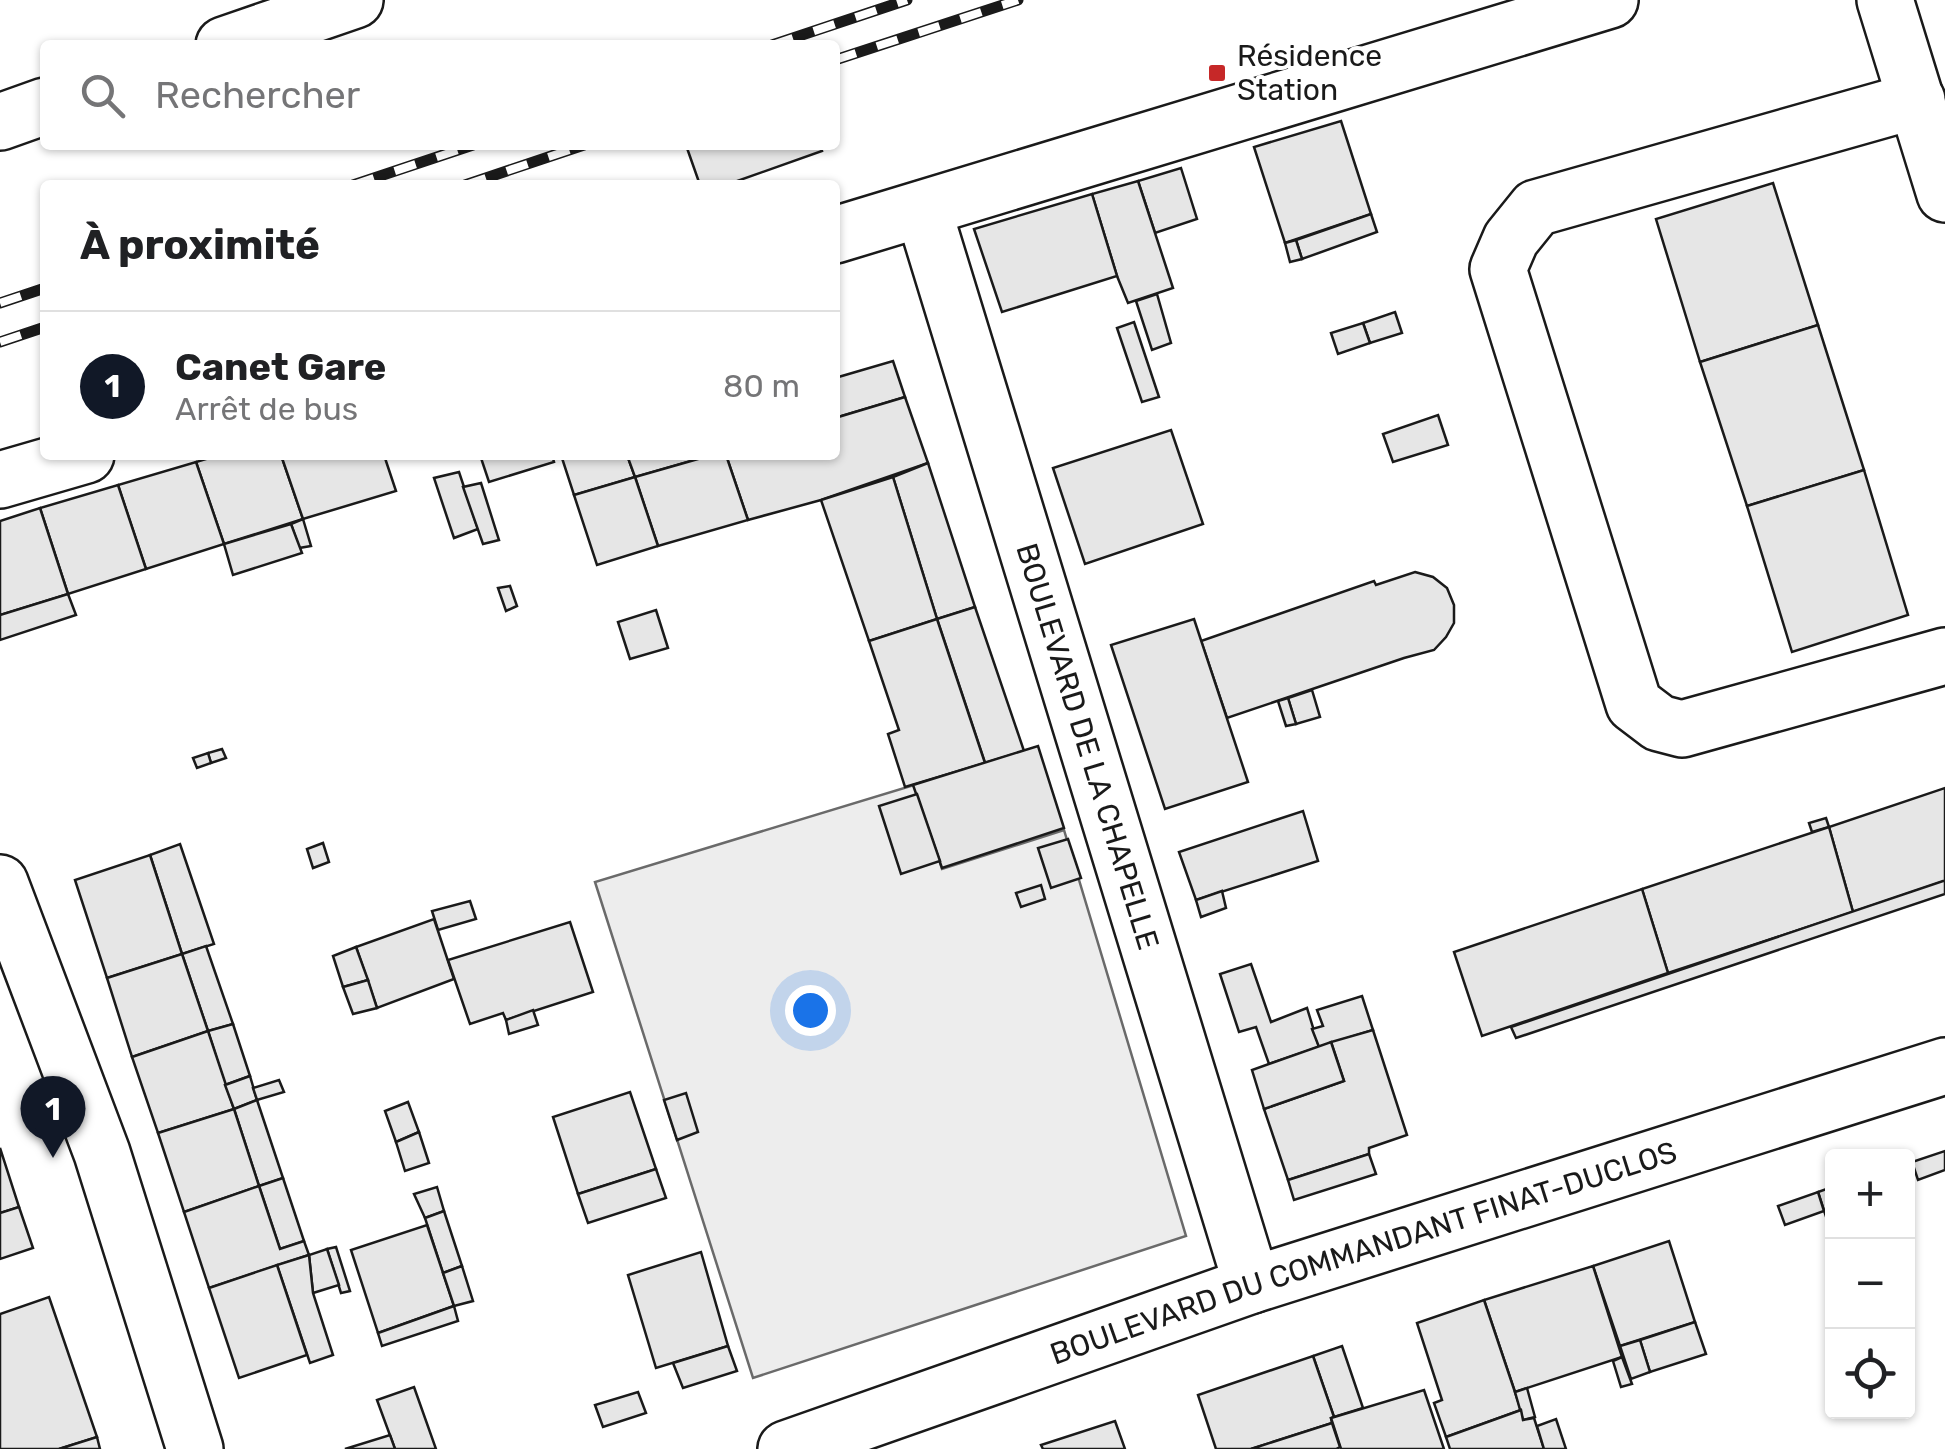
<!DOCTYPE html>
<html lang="fr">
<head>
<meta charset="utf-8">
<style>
	body { margin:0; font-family:Rubik,sans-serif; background:#f2f2f2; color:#202124 }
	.controls { position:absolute; right:30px; bottom:30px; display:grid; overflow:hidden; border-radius:10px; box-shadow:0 2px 8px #0004 }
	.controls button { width:90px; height:90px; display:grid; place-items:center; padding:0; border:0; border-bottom:2px solid #e0e0e0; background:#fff; color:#202124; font:50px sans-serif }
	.you { position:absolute; left:810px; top:1010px; width:35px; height:35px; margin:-25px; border:8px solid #fff; border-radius:50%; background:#1a73e8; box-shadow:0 0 0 15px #1a73e833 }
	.badge { display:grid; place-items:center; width:65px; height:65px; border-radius:50%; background:#111827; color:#fff; font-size:32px; font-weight:700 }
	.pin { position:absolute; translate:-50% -82px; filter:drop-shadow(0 2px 5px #0008) }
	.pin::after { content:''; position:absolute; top:52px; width:35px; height:30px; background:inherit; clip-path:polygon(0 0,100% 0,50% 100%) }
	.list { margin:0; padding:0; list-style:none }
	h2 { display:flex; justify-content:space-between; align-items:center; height:130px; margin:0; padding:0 40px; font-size:42px }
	h2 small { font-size:32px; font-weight:400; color:#757577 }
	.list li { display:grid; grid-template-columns:65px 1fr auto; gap:30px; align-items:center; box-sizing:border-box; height:150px; padding:0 40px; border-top:2px solid #e0e0e0 }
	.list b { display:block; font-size:38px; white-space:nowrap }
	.list p { margin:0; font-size:32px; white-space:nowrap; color:#757577 }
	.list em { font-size:32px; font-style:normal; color:#757577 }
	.icon { flex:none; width:55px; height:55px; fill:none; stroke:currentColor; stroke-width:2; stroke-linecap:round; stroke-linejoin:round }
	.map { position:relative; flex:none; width:1945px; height:1449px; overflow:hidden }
	.search { position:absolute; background:#fff; box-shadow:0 2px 8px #0004; left:40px; top:40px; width:800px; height:110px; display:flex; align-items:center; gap:25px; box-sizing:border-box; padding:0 35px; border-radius:10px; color:#757577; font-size:38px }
	.panel { position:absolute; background:#fff; box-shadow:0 2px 8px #0004; left:40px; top:180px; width:800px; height:280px; border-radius:10px }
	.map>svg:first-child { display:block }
</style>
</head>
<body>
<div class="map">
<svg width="1945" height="1449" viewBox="0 0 1945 1449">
	<rect width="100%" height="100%" fill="#fff"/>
	<polygon fill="#ededed" stroke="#6a6a6a" stroke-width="2.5" points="914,785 942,869 1064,830 1186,1236 753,1378 595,882"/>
	<g fill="#e6e6e6" stroke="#1a1a1a" stroke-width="2.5">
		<polygon points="1341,121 1371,214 1285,243 1254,147"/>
		<polygon points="698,145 820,145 822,151 726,185 700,185 687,148"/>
		<polygon points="1181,168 1197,219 1155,233 1138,181"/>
		<polygon points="1138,181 1173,288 1128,303 1117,276 1092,194"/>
		<polygon points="1773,183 1818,325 1700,362 1656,219"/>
		<polygon points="1092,194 1117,276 1002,312 974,229"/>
		<polygon points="1371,214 1377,232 1302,259 1296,240"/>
		<polygon points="1296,240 1302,259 1290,262 1285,243"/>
		<polygon points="1157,294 1171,343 1152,350 1136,301"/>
		<polygon points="1395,312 1402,333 1370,343 1363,323"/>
		<polygon points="1134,322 1159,397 1142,402 1117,328"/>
		<polygon points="1363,323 1370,343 1338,354 1331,333"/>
		<polygon points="1818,325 1864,470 1747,506 1700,362"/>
		<polygon points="893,361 905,397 835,418 835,378"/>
		<polygon points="905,397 928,463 821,500 748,520 726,455 835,455 835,418"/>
		<polygon points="1438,415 1448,445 1393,462 1383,434"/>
		<polygon points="1171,430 1203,524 1085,564 1053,468"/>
		<polygon points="219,455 281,455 303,519 224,544 196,462"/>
		<polygon points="281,455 384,455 396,491 303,519"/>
		<polygon points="480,455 552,455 554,462 489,482"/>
		<polygon points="572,455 627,455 635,477 574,495 562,458"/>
		<polygon points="627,455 712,455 635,477"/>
		<polygon points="712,455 726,455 748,520 658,546 635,477"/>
		<polygon points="196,462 224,544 146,569 118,485"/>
		<polygon points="928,463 975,607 937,619 893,477"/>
		<polygon points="1864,470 1908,615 1792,652 1747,506"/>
		<polygon points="459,472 478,529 454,538 434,478"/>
		<polygon points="635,477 658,546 597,565 574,495"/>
		<polygon points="893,477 937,619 869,641 821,500"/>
		<polygon points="481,483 499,540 483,544 463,487"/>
		<polygon points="118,485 146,569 68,594 40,508"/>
		<polygon points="40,508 68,594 0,615 0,521"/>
		<polygon points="303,519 311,546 299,548 291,524"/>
		<polygon points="291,524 302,553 233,575 224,544"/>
		<polygon points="1415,572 1433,577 1447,588 1454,605 1454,623 1446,637 1434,650 1404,658 1227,718 1201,641 1374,581 1376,585"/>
		<polygon points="510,586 517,606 506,611 498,588"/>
		<polygon points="68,594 76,615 0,640 0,615"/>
		<polygon points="975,607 1024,751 985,763 937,619"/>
		<polygon points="656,610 668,648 630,659 618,622"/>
		<polygon points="937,619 985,763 905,787 888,734 899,730 869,641"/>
		<polygon points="1194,619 1248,782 1165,809 1111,645"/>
		<polygon points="1312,690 1320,717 1296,724 1288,698"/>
		<polygon points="1288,698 1296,724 1286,726 1278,701"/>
		<polygon points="1038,746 1064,828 942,868 913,785"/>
		<polygon points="222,749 226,758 211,763 208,753"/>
		<polygon points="208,753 211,763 197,768 193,758"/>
		<polygon points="1945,788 1945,881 1853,912 1829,827"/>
		<polygon points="917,794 940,861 901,874 879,806"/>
		<polygon points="1303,811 1318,861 1196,900 1179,852"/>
		<polygon points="1826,818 1829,827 1812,832 1809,823"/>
		<polygon points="1829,827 1853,912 1668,973 1642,889"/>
		<polygon points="1068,839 1081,878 1051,888 1038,848"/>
		<polygon points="323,843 329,862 313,868 307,849"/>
		<polygon points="180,844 214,944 182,954 150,855"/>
		<polygon points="150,855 182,954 107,978 75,880"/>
		<polygon points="1943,881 1945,881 1945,894 1516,1038 1511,1027"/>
		<polygon points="1041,885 1045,899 1021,907 1016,893"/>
		<polygon points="1642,889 1668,973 1482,1036 1454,952"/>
		<polygon points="1222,891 1226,908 1201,917 1196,900"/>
		<polygon points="470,901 476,919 438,930 432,911"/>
		<polygon points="434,919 454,979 377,1008 356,947"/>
		<polygon points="570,922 593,992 506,1020 503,1013 470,1024 448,960"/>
		<polygon points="206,946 233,1024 208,1031 182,954"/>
		<polygon points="356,947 368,980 343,987 333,956"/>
		<polygon points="182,954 208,1031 132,1057 107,978"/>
		<polygon points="1251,964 1271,1022 1307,1008 1319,1047 1269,1064 1256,1027 1239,1032 1220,974"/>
		<polygon points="368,980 377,1008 353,1014 343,987"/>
		<polygon points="1362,996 1373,1030 1319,1047 1312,1029 1323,1026 1317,1010"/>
		<polygon points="533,1010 538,1025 509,1034 506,1020"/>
		<polygon points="233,1024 250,1076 225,1085 208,1031"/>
		<polygon points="1373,1030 1407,1135 1369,1148 1369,1154 1288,1180 1264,1109 1344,1081 1331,1042"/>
		<polygon points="208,1031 234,1109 158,1133 132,1057"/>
		<polygon points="1331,1042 1344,1081 1264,1109 1252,1070"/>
		<polygon points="250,1076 257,1100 234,1109 225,1085"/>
		<polygon points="279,1080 284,1092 257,1100 253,1088"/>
		<polygon points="630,1092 656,1169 578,1194 553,1117"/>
		<polygon points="686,1093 698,1132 677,1140 664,1100"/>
		<polygon points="257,1100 283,1178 259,1186 234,1109"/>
		<polygon points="408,1102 419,1132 396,1142 385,1111"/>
		<polygon points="234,1109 259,1186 184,1212 158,1133"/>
		<polygon points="419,1132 429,1163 405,1171 396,1142"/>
		<polygon points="0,1148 19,1207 0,1213"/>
		<polygon points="1945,1151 1945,1170 1918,1180 1912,1162"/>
		<polygon points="1369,1154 1376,1174 1294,1200 1288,1180"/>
		<polygon points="656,1169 666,1198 588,1223 578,1194"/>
		<polygon points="283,1178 304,1241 280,1249 259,1186"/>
		<polygon points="259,1186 280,1249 304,1241 309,1255 209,1288 184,1212"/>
		<polygon points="437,1187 444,1211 425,1218 414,1194"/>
		<polygon points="1832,1187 1832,1235 1818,1192"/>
		<polygon points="1818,1192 1824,1211 1785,1225 1778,1206"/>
		<polygon points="19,1207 33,1248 0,1259 0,1213"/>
		<polygon points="444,1211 462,1266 443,1273 425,1218"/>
		<polygon points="427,1225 454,1306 378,1333 351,1250"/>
		<polygon points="1669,1241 1695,1322 1620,1346 1593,1266"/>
		<polygon points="336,1247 350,1291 341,1293 327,1249"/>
		<polygon points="327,1249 339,1285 313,1293 309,1255"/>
		<polygon points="701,1252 728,1346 656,1368 628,1275"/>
		<polygon points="309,1255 313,1293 333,1355 310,1363 277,1265"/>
		<polygon points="277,1265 307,1355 239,1378 209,1288"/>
		<polygon points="462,1266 473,1301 454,1306 443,1273"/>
		<polygon points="1593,1266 1622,1357 1515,1392 1484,1300"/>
		<polygon points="49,1297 97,1437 59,1449 0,1449 0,1314"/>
		<polygon points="1484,1300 1521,1410 1446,1437 1434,1403 1442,1400 1417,1323"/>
		<polygon points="454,1306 458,1321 382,1346 378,1333"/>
		<polygon points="1695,1322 1706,1354 1650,1372 1640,1340"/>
		<polygon points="1640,1340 1650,1372 1631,1379 1620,1346"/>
		<polygon points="728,1346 737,1371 683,1388 673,1363"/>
		<polygon points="1342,1346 1363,1408 1334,1417 1313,1356"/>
		<polygon points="1313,1356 1334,1417 1331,1418 1332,1423 1251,1449 1216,1449 1198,1395"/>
		<polygon points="1622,1357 1632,1384 1621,1387 1613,1361"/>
		<polygon points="414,1387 436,1449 395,1449 377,1400"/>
		<polygon points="1527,1388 1535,1417 1523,1420 1515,1392"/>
		<polygon points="1424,1390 1444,1449 1341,1449 1331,1418"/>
		<polygon points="638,1392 646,1413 603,1427 595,1405"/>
		<polygon points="1521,1410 1523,1420 1534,1418 1544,1449 1450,1449 1446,1437"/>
		<polygon points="1556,1419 1566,1449 1544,1449 1537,1426"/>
		<polygon points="1115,1421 1125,1449 1043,1449 1041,1445"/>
		<polygon points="1332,1423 1340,1447 1336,1449 1251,1449"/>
		<polygon points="390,1435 395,1449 345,1449"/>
		<polygon points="97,1437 100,1449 59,1449"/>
	</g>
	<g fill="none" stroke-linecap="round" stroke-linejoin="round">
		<defs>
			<g id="minor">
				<polyline points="1885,0 1945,194"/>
				<polyline points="1917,100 1536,208 1511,239 1498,269 1634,704 1659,723 1682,729 1945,656"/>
				<path id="s1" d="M923,209L1252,1285"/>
				<polyline points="835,235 1610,0"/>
				<polyline points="0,480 86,455"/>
				<polyline points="0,883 102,1153 195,1449"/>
				<path id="s2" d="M786,1449L1252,1285L1945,1066"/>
			</g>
			<g id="highway">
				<polyline points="224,45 355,0"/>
				<polyline points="0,122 45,106"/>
			</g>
		</defs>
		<use href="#minor" stroke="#1a1a1a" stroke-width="60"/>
		<use href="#highway" stroke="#1a1a1a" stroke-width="60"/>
		<use href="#minor" stroke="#fff" stroke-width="55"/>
		<use href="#highway" stroke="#fff" stroke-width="55"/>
		<defs>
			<g id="rail">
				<polyline points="772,45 907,0"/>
				<polyline points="835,60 1018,0"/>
				<polyline points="353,185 473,145"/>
				<polyline points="465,185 584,145"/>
				<polyline points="0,303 45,288"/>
				<polyline points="0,342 45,327"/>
			</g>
		</defs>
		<use href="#rail" stroke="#1a1a1a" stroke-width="11"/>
		<use href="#rail" stroke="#fff" stroke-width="8" stroke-dasharray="22" stroke-linecap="butt"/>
	</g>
	<rect fill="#c62828" stroke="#fff" stroke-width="4" x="1207" y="63" width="20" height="20" rx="5"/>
	<g text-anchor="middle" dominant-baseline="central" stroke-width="8" stroke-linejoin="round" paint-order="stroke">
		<g font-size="30" fill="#1a1a1a" stroke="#fff" text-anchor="start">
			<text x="1237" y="56">Résidence<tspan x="1237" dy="34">Station</tspan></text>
		</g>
		<g font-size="30" fill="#1a1a1a" stroke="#fff">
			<text stroke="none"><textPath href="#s1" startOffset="562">BOULEVARD DE LA CHAPELLE</textPath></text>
			<text stroke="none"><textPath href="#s2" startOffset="610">BOULEVARD DU COMMANDANT FINAT-DUCLOS</textPath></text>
		</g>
	</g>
</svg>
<div class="controls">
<button>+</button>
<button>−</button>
<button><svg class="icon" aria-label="locate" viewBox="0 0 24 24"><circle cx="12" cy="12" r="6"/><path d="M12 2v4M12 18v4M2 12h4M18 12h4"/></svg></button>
</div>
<div class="you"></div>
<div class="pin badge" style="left:53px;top:1158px">1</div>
<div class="search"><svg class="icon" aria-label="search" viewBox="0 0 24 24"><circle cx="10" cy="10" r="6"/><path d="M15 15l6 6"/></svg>Rechercher</div>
<section class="panel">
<h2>À proximité<small></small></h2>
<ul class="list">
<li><span class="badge">1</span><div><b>Canet Gare</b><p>Arrêt de bus</p></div><em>80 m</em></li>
</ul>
</section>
</div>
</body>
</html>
